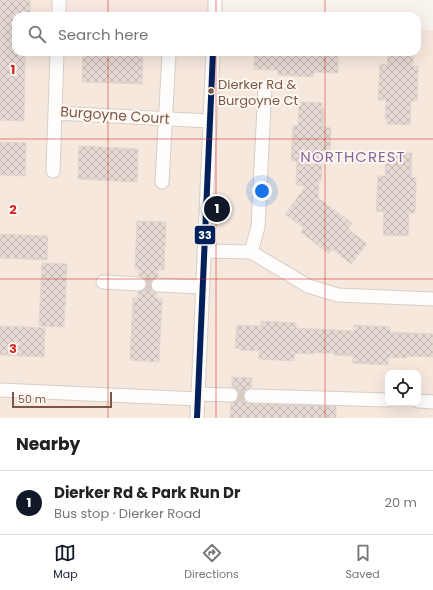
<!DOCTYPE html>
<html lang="en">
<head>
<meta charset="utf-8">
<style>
	body { margin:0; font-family:Poppins,sans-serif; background:#f6f6f6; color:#222 }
	.controls { position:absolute; right:12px; bottom:12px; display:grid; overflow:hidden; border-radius:8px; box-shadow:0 4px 16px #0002 }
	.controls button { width:36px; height:36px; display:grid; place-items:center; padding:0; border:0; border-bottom:1px solid #e0e0e0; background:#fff; color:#222; font:20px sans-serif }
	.scale { position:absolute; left:12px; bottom:10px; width:100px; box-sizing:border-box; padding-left:4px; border:2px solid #7c5749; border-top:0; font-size:11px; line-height:14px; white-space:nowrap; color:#7c5749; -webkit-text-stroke:3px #fff8f1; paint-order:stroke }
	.you { position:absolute; left:262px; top:191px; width:14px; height:14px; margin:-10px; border:3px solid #fff; border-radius:50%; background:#1a73e8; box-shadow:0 0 0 6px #1a73e833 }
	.badge { display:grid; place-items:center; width:26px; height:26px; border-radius:50%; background:#111827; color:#fff; font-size:13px; font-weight:700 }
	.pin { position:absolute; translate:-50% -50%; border:2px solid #fff; box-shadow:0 1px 4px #0006 }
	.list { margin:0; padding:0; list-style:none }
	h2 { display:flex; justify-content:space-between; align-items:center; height:52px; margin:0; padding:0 16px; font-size:17px }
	h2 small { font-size:13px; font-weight:400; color:#767676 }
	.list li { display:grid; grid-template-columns:26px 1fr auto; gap:12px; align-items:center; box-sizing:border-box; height:64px; padding:0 16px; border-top:1px solid #e0e0e0 }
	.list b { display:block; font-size:15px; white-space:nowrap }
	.list p { margin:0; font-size:13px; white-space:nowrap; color:#767676 }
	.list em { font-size:13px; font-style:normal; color:#767676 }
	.icon { flex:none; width:22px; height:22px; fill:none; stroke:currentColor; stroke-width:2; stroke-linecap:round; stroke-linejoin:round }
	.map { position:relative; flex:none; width:433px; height:418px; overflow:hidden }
	.search { position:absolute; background:#fff; box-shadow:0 4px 16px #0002; left:12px; right:12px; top:12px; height:44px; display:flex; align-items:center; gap:10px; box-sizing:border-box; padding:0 14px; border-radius:12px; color:#767676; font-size:15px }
	.sheet { height:116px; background:#fff }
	nav { display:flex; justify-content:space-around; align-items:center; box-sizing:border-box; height:56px; border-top:1px solid #e0e0e0; background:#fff; font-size:11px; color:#767676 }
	nav a { display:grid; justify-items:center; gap:2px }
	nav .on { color:#111827 }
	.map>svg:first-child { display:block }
</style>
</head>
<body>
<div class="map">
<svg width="433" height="418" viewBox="0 0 433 418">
	<defs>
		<pattern id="building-cross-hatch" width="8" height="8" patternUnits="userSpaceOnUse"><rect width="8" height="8" fill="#e6dbd4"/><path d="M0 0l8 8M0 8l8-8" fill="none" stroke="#bfb4ae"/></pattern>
	</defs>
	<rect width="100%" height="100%" fill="#f9f3ed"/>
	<path fill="#f6e8dd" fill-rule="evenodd" d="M0,0H67L66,16H16V52H417V30H433V418H0ZM388,373H418V403H388Z"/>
	<polygon fill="#f9e7e1" points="67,0 214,0 214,16 66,16"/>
	<g fill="url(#building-cross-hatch)" stroke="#e3d6cf">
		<polygon points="0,0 30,0 30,15 16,15 16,52 25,52 24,121 0,120"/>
		<polygon points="83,52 143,52 142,84 82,82"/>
		<polygon points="255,52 338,52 338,73 314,72 313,77 278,75 278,70 254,69"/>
		<polygon points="388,52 413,52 413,66 418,66 417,101 411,101 410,125 387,124 387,119 385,119 386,100 378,100 380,64 387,65"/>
		<polygon points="299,102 322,103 322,109 324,109 323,127 331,128 330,163 322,162 321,181 319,181 318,198 352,223 348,229 367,244 351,264 332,249 329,254 301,232 304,228 285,214 306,186 296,185 297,161 291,161 293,126 298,126"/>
		<polygon points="0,142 26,143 25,176 0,175"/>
		<polygon points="79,146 138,149 137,182 78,179"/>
		<polygon points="388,153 412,153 411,177 416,178 416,188 415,213 409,213 408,236 383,235 384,212 376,211 378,176 385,176 386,158 388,158"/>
		<polygon points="137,221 166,222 164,270 158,270 158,277 152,280 150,285 151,289 157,293 157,299 162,299 159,362 130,360 133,298 138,298 138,292 145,289 147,284 144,278 139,276 139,269 135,269"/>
		<polygon points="0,234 48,236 47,260 0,258"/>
		<polygon points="42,263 67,264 64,327 39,326"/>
		<polygon points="261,321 296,323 296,328 354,331 354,325 390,327 390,332 433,334 433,357 407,356 407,358 389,357 388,365 353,363 353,356 334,355 334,353 324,353 313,352 313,354 295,353 294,361 259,359 259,351 240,350 241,349 235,348 237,325 261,326"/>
		<polygon points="0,326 45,328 44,357 0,355"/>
		<polygon points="232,377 252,378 251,388 247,389 243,395 244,399 247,403 336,406 336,418 230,418 231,403 238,400 239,395 236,388 232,387"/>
	</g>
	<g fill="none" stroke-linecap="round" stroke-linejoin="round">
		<g stroke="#daccc4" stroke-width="13" stroke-dasharray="13 6" stroke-linecap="butt">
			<polyline points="139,284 158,285"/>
			<polyline points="231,395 251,396"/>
		</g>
		<defs>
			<g id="minor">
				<polyline points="59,16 59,0"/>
				<polyline points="215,16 215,0"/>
				<polyline points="57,52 55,113 210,121"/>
				<polyline points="53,171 55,113"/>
				<polyline points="162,182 169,54"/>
				<polyline points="204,251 251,252 308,286 338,295 433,299"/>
				<polyline points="251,252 258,227 265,87"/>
				<polyline points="103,282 139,284"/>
				<polyline points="158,285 202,287"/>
				<polyline points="0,390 198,399"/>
				<polyline points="198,394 231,395"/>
				<polyline points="251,396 388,400"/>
				<polyline points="418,401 433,402"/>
				<polyline points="197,418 213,52"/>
			</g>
		</defs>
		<use href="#minor" stroke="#d7cec8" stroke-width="15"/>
		<use href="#minor" stroke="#fefdfc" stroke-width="13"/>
		<defs>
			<polyline id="bus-1" points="197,418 213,52"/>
		</defs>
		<use href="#bus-1" stroke="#fff8f1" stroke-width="9"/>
		<use href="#bus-1" stroke="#00205b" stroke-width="6"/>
	</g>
	<path fill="none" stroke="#d62828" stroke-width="1" stroke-opacity="0.55" d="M108,0V16M216,0V16M325,0V16M108,52V418M216,52V418M325,52V418M0,139H433M0,279H433"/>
	<circle fill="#7c5749" stroke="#fff8f1" stroke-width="1.5" cx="211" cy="91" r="3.5"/>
	<g text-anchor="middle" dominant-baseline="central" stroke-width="4" stroke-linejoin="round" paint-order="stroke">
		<g font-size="13" fill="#7c5749" stroke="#fff8f1" text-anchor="start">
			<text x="218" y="84">Dierker Rd &amp;<tspan x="218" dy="16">Burgoyne Ct</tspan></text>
		</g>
		<g font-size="14" fill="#7c5749" stroke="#fff8f1">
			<text transform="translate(115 115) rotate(4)">Burgoyne Court</text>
		</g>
		<g font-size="15" letter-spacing="1" fill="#86659f" stroke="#fff8f1">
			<text x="353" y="156">NORTHCREST</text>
		</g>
	</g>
	<g font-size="13" text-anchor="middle" font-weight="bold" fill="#d62828" stroke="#fff8f1" stroke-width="4" stroke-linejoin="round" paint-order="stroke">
		<text x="13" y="74">1</text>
		<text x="13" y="214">2</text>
		<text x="13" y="353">3</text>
	</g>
	<rect stroke="#fff8f1" stroke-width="1.5" x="194" y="225" width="22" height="20" rx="4" fill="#00205b"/>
	<g font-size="11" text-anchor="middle" font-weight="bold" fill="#fff">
		<text x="205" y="239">33</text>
	</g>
</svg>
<div class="controls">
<button><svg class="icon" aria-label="locate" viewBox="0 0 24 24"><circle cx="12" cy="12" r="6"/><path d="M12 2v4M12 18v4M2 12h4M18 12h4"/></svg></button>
</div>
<div class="scale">50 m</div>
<div class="you"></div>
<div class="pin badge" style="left:217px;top:209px">1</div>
<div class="search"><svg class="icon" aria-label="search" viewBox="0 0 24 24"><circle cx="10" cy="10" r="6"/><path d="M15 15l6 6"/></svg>Search here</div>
</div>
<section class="sheet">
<h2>Nearby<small></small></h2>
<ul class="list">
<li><span class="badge">1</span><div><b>Dierker Rd &amp; Park Run Dr</b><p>Bus stop · Dierker Road</p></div><em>20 m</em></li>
</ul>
</section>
<nav>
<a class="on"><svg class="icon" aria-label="map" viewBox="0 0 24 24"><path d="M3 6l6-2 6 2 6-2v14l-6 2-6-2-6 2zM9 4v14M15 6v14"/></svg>Map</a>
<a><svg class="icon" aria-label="directions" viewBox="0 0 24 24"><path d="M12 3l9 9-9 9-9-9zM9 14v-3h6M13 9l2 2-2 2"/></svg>Directions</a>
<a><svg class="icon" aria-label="saved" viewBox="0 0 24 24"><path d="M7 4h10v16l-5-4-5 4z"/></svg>Saved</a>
</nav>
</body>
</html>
